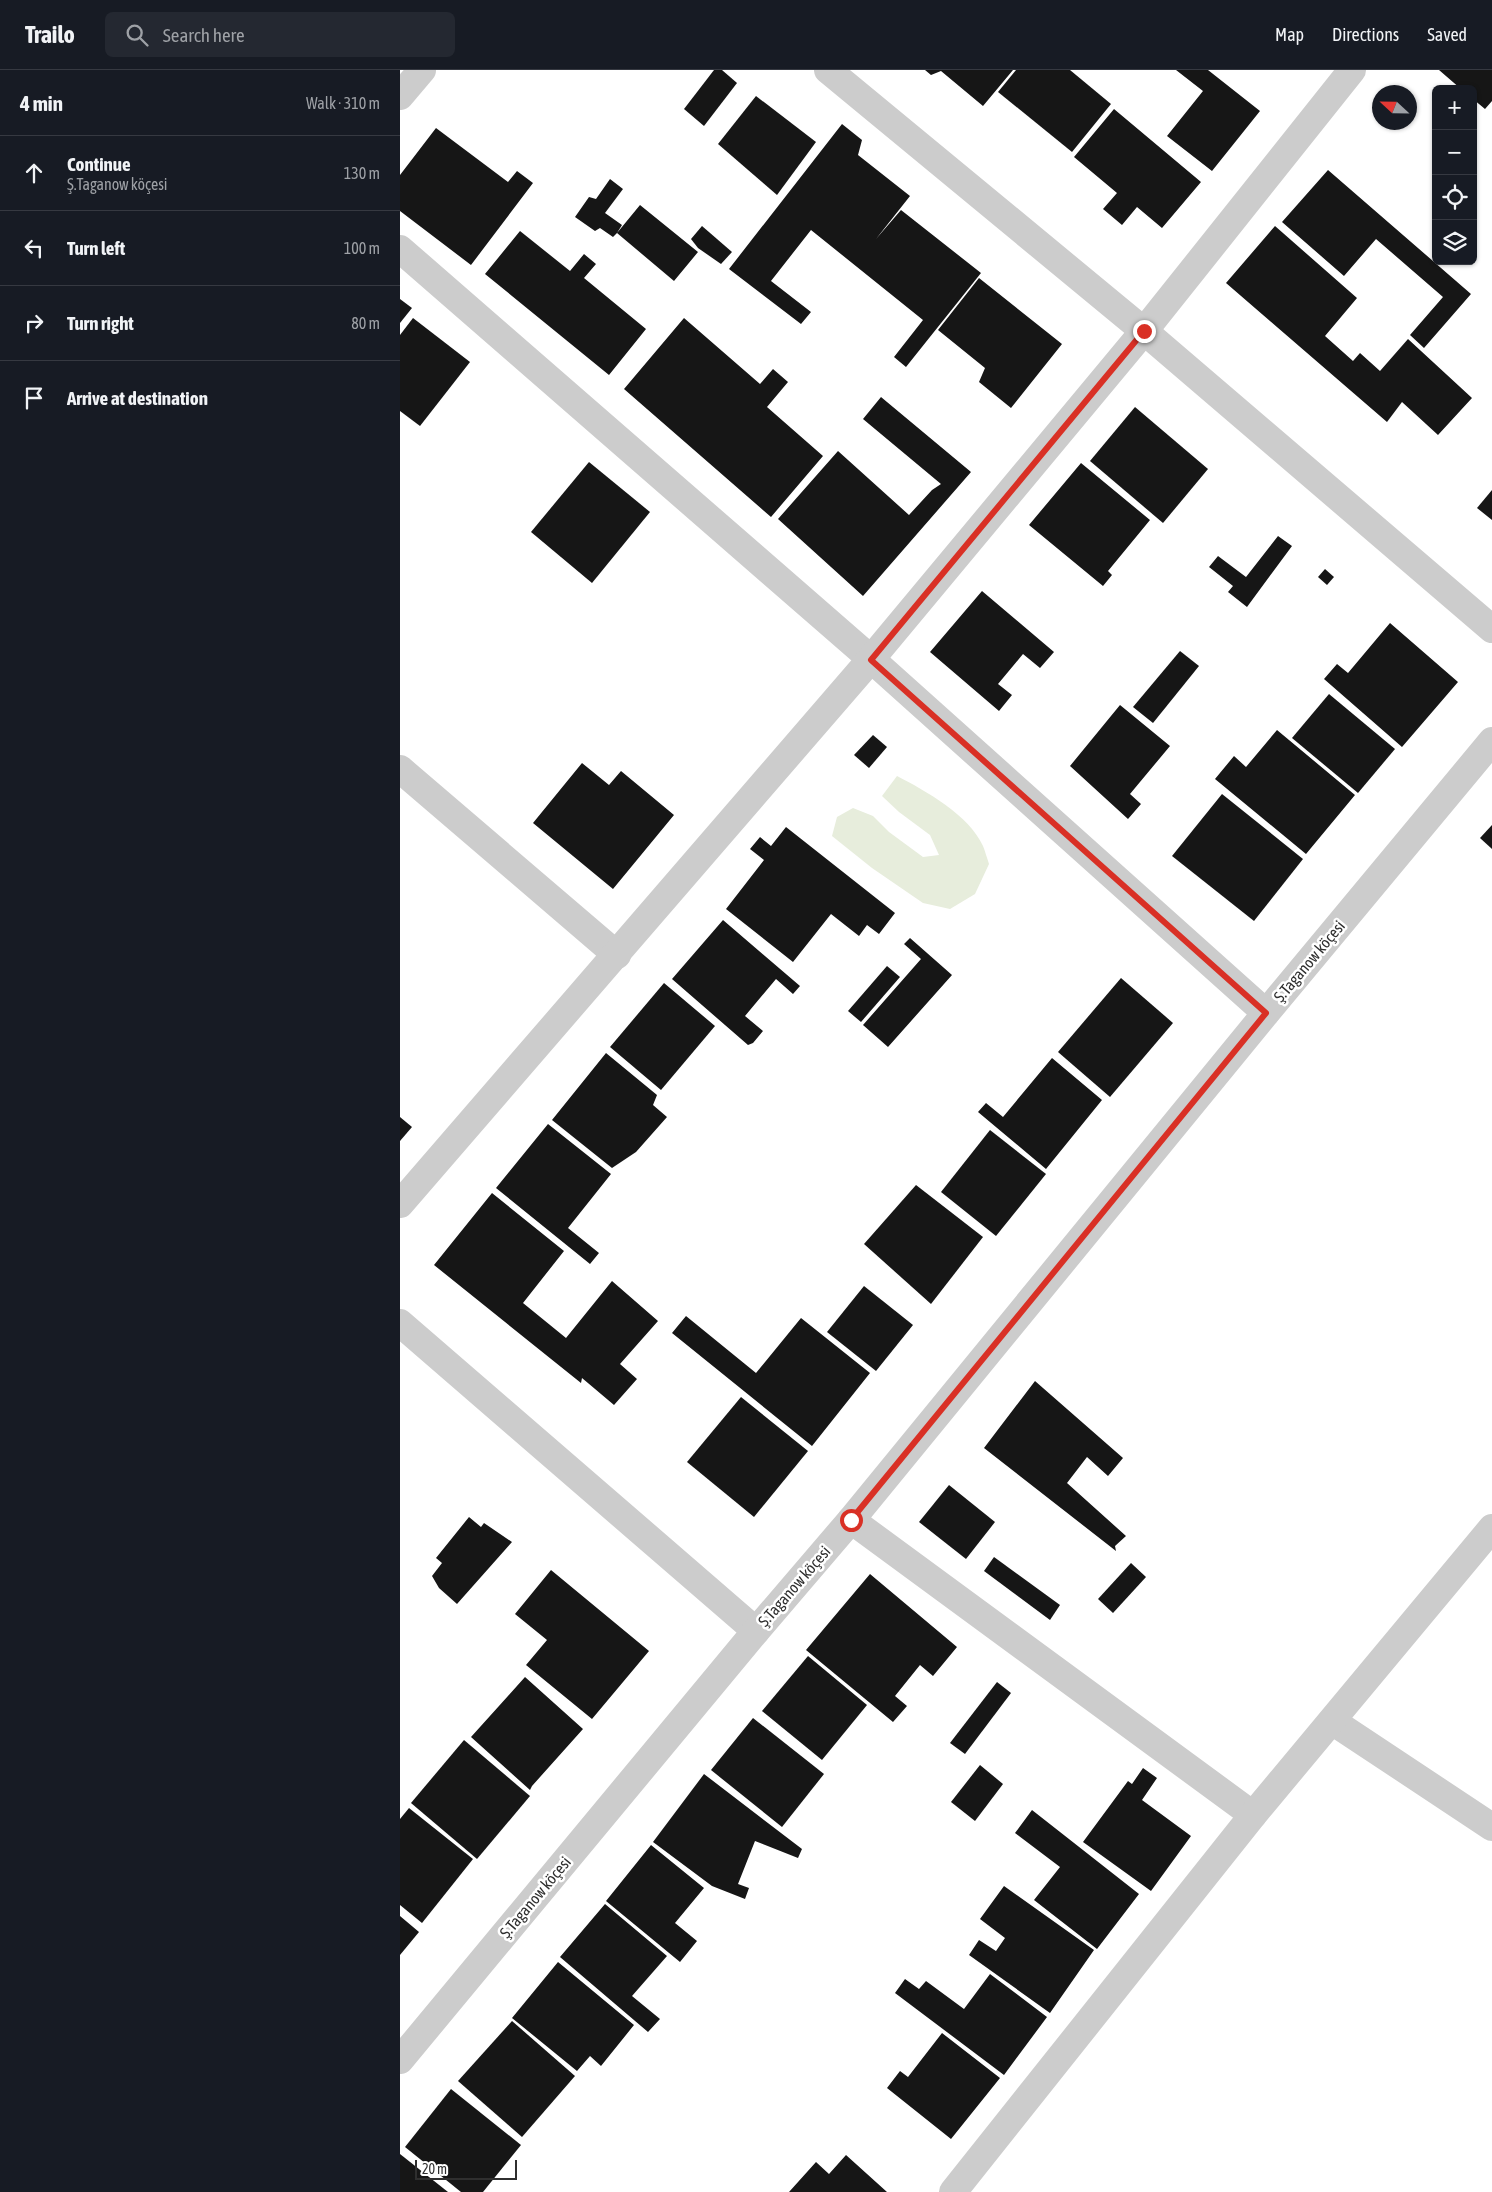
<!DOCTYPE html>
<html lang="en">
<head>
<meta charset="utf-8">
<style>
	body { margin:0; font-family:"Asap Condensed",sans-serif; background:#242831; color:#f1f3f6 }
	.controls { position:absolute; right:15px; top:15px; display:grid; overflow:hidden; border-radius:8px; box-shadow:0 1px 4px #0004 }
	.controls button { width:45px; height:45px; display:grid; place-items:center; padding:0; border:0; border-bottom:1px solid #363941; background:#171b24; color:#f1f3f6; font:25px sans-serif }
	.compass { position:absolute; left:972px; top:15px; width:45px; height:45px; border-radius:50%; background:#171b24; box-shadow:0 1px 4px #0004; rotate:292deg }
	.scale { position:absolute; left:15px; bottom:12px; width:102px; box-sizing:border-box; padding-left:5px; border:2px solid #2f2f2f; border-top:0; font-size:14px; line-height:18px; white-space:nowrap; color:#2f2f2f; -webkit-text-stroke:4px #fff; paint-order:stroke }
	.stop { position:absolute; width:15px; height:15px; margin:-11px; border:4px solid #d93025; border-radius:50%; background:#fff }
	.stop.end { background:#d93025; border-color:#fff; box-shadow:0 1px 5px #0008 }
	.list { margin:0; padding:0; list-style:none }
	h2 { display:flex; justify-content:space-between; align-items:center; height:65px; margin:0; padding:0 20px; font-size:21px }
	h2 small { font-size:16px; font-weight:400; color:#9ea1a6 }
	.list li { display:grid; grid-template-columns:32px 1fr auto; gap:15px; align-items:center; box-sizing:border-box; height:75px; padding:0 20px; border-top:1px solid #363941 }
	.list b { display:block; font-size:19px; white-space:nowrap }
	.list p { margin:0; font-size:16px; white-space:nowrap; color:#9ea1a6 }
	.list em { font-size:16px; font-style:normal; color:#9ea1a6 }
	.icon { flex:none; width:28px; height:28px; fill:none; stroke:currentColor; stroke-width:2; stroke-linecap:round; stroke-linejoin:round }
	.map { position:relative; flex:none; width:1092px; height:2122px; overflow:hidden }
	header { display:flex; align-items:center; gap:30px; box-sizing:border-box; height:70px; padding:0 25px; background:#171b24; border-bottom:1px solid #363941 }
	header strong { font-size:24px }
	nav { display:flex; gap:28px; margin-inline-start:auto; font-size:18px }
	.search { width:350px; height:45px; background:#242831; display:flex; align-items:center; gap:12px; box-sizing:border-box; padding:0 18px; border-radius:8px; color:#9ea1a6; font-size:19px }
	main { display:flex }
	aside { flex:1; background:#171b24 }
	.map>svg:first-child { display:block }
</style>
</head>
<body>
<header>
<strong>Trailo</strong>
<div class="search"><svg class="icon" aria-label="search" viewBox="0 0 24 24"><circle cx="10" cy="10" r="6"/><path d="M15 15l6 6"/></svg>Search here</div>
<nav><a>Map</a><a>Directions</a><a>Saved</a></nav>
</header>
<main>
<aside>
<h2>4 min<small>Walk · 310 m</small></h2>
<ul class="list">
<li><svg class="icon" aria-label="ahead" viewBox="0 0 24 24"><path d="M12 20V5M6 11l6-6 6 6"/></svg><div><b>Continue</b><p>Ş.Taganow köçesi</p></div><em>130 m</em></li>
<li><svg class="icon" aria-label="left" viewBox="0 0 24 24"><path d="M17 20v-9H6M10 6l-5 5 5 5"/></svg><div><b>Turn left</b></div><em>100 m</em></li>
<li><svg class="icon" aria-label="right" viewBox="0 0 24 24"><path d="M7 20v-9h11M14 6l5 5-5 5"/></svg><div><b>Turn right</b></div><em>80 m</em></li>
<li><svg class="icon" aria-label="arrive" viewBox="0 0 24 24"><path d="M6 21V4h12l-3 4 3 4H6"/></svg><div><b>Arrive at destination</b></div></li>
</ul>
</aside>
<div class="map">
<svg width="1092" height="2122" viewBox="0 0 1092 2122">
	<rect width="100%" height="100%" fill="#fff"/>
	<path fill="#e7eddc" d="M497,706C526,721 569,745 583,776C585,781 587,788 589,794L575,824L550,839L523,833L472,798L432,766L437,747L453,738L473,746L489,762L523,787L539,785L530,765L499,742L482,726Z"/>
	<g fill="#161616">
		<polygon points="314,0 322,0 337,13 304,56 284,39"/>
		<polygon points="525,0 613,0 583,36 541,1 531,5"/>
		<polygon points="616,0 670,0 711,34 672,82 598,22"/>
		<polygon points="776,0 808,0 860,41 812,101 767,66 803,21"/>
		<polygon points="1039,0 1092,0 1092,31 1085,39 1073,29 1073,19 1061,19"/>
		<polygon points="356,26 416,72 377,125 318,74"/>
		<polygon points="714,39 801,112 762,158 737,137 722,155 703,139 717,123 674,87"/>
		<polygon points="442,54 462,70 458,85 510,126 476,169 501,140 581,203 506,297 494,287 523,250 411,160 371,211 411,242 401,254 329,199"/>
		<polygon points="36,58 108,112 117,101 133,113 71,195 0,141 0,105"/>
		<polygon points="928,100 1071,224 1024,278 1010,265 1043,227 976,169 944,206 882,152"/>
		<polygon points="210,109 223,119 205,143 222,155 217,163 240,135 298,182 274,211 217,163 213,167 200,158 195,161 175,147 189,127 196,129"/>
		<polygon points="302,156 332,182 321,194 298,178 291,169"/>
		<polygon points="875,156 957,228 925,266 953,291 960,283 980,301 1008,269 1072,328 1038,365 1002,332 987,352 826,213"/>
		<polygon points="120,161 170,201 184,184 196,194 184,208 246,259 209,305 85,204"/>
		<polygon points="579,208 662,274 611,338 579,312 585,298 538,260"/>
		<polygon points="0,229 12,238 0,253"/>
		<polygon points="13,248 70,292 20,356 0,341 0,265"/>
		<polygon points="284,248 360,314 373,299 388,312 367,337 423,386 371,447 224,319"/>
		<polygon points="481,327 571,402 463,526 378,449 438,381 509,445 532,420 541,414 463,349"/>
		<polygon points="735,337 808,399 763,453 690,391"/>
		<polygon points="189,392 250,442 192,513 131,462"/>
		<polygon points="681,393 750,450 708,501 712,505 703,516 629,455"/>
		<polygon points="1092,420 1092,450 1077,438"/>
		<polygon points="878,466 892,476 847,537 828,522 833,516 809,497 818,486 846,507"/>
		<polygon points="925,499 934,507 927,515 918,507"/>
		<polygon points="582,521 654,582 640,598 623,584 598,614 612,625 599,641 530,582"/>
		<polygon points="990,553 1058,612 1002,677 924,609 937,594 948,603"/>
		<polygon points="780,581 799,596 753,653 733,637"/>
		<polygon points="929,624 995,679 958,723 892,668"/>
		<polygon points="720,635 770,676 730,724 741,734 728,749 670,696"/>
		<polygon points="877,660 955,725 906,784 815,709 834,686 846,697"/>
		<polygon points="473,665 487,677 469,698 454,685"/>
		<polygon points="182,693 209,715 221,701 274,745 213,819 133,753"/>
		<polygon points="822,724 903,789 854,851 772,786"/>
		<polygon points="1092,755 1092,779 1080,768"/>
		<polygon points="386,757 495,843 479,864 467,855 459,866 431,844 393,892 326,839 364,790 350,779 360,767 371,776"/>
		<polygon points="323,850 400,916 393,924 376,909 345,946 363,961 353,973 348,975 272,909"/>
		<polygon points="510,868 552,905 488,977 463,955 521,889 504,874"/>
		<polygon points="487,896 500,907 461,952 448,941"/>
		<polygon points="721,908 773,953 710,1027 658,982"/>
		<polygon points="264,913 315,956 261,1020 210,977"/>
		<polygon points="206,983 257,1025 253,1035 267,1047 236,1082 212,1098 152,1050"/>
		<polygon points="652,988 702,1030 646,1099 578,1042 586,1033 603,1047"/>
		<polygon points="0,1047 12,1057 0,1071"/>
		<polygon points="148,1054 211,1104 168,1158 199,1183 190,1194 96,1118"/>
		<polygon points="590,1060 646,1104 596,1166 541,1122"/>
		<polygon points="516,1115 583,1167 531,1234 464,1174"/>
		<polygon points="92,1123 164,1181 123,1233 166,1268 212,1211 258,1251 220,1294 237,1309 214,1335 182,1308 181,1313 34,1195"/>
		<polygon points="464,1216 513,1255 476,1301 427,1262"/>
		<polygon points="286,1246 356,1303 401,1248 470,1303 412,1376 272,1263"/>
		<polygon points="635,1311 723,1388 708,1406 687,1387 667,1413 726,1466 715,1476 716,1481 584,1378"/>
		<polygon points="341,1327 408,1381 354,1447 287,1392"/>
		<polygon points="549,1415 595,1452 566,1489 519,1452"/>
		<polygon points="69,1447 81,1457 84,1453 112,1472 57,1534 39,1518 32,1506 42,1493 36,1488"/>
		<polygon points="594,1487 660,1535 650,1550 584,1501"/>
		<polygon points="731,1493 746,1507 713,1543 698,1529"/>
		<polygon points="151,1500 249,1581 192,1649 126,1595 147,1570 115,1544"/>
		<polygon points="470,1504 557,1577 533,1606 520,1595 495,1626 507,1636 493,1652 406,1580"/>
		<polygon points="408,1586 467,1635 422,1690 362,1641"/>
		<polygon points="125,1607 183,1659 132,1716 130,1720 71,1667"/>
		<polygon points="597,1612 611,1623 565,1684 550,1673"/>
		<polygon points="353,1648 424,1704 382,1757 311,1700"/>
		<polygon points="64,1670 130,1726 77,1789 11,1733"/>
		<polygon points="580,1695 603,1714 575,1751 551,1732"/>
		<polygon points="743,1698 757,1708 742,1730 791,1766 751,1821 683,1772 728,1711 732,1714"/>
		<polygon points="304,1704 402,1779 398,1788 355,1771 338,1814 349,1818 345,1829 312,1816 253,1772"/>
		<polygon points="9,1738 73,1789 22,1853 0,1835 0,1749"/>
		<polygon points="632,1740 739,1824 697,1879 634,1830 660,1797 615,1763"/>
		<polygon points="251,1775 304,1818 275,1853 297,1871 280,1892 206,1831"/>
		<polygon points="604,1816 694,1880 650,1943 569,1885 579,1870 596,1881 605,1868 580,1849"/>
		<polygon points="205,1834 267,1886 232,1926 260,1949 248,1962 160,1887"/>
		<polygon points="0,1846 19,1862 0,1885"/>
		<polygon points="158,1892 234,1955 201,1996 190,1986 177,2001 112,1948"/>
		<polygon points="590,1904 647,1947 604,2005 495,1923 505,1909 519,1919 526,1911 564,1939"/>
		<polygon points="112,1951 175,2006 122,2067 58,2011"/>
		<polygon points="542,1963 600,2008 551,2069 487,2018 500,2001 508,2007"/>
		<polygon points="51,2019 121,2075 83,2122 61,2122 5,2077"/>
		<polygon points="0,2084 48,2122 0,2122"/>
		<polygon points="446,2085 487,2122 389,2122 416,2092 429,2104"/>
	</g>
	<g fill="none" stroke-linecap="round" stroke-linejoin="round">
		<g stroke="#ccc" stroke-width="28">
			<polyline points="428,0 744,261 1092,559"/>
			<polyline points="0,26 22,0"/>
			<polyline points="0,179 471,589 866,943"/>
			<polyline points="0,699 217,885"/>
			<polyline points="0,1134 471,589 744,261 952,0"/>
			<polyline points="0,1253 356,1561"/>
			<polyline points="451,1450 853,1745"/>
			<polyline points="932,1651 1092,1757"/>
			<polyline points="0,1990 356,1561 451,1450 866,943 1092,671"/>
			<polyline points="553,2122 853,1745 1092,1458"/>
		</g>
	</g>
	<g fill="none" stroke-linecap="round" stroke-linejoin="round">
		<polyline stroke="#d93025" stroke-width="6" points="451,1450 866,943 471,590 744,261"/>
	</g>
	<g text-anchor="middle" dominant-baseline="central" stroke-width="5" stroke-linejoin="round" paint-order="stroke">
		<g font-size="16" fill="#2f2f2f" stroke="#fff">
			<text transform="translate(909 891) rotate(-50)">Ş.Taganow köçesi</text>
			<text transform="translate(394 1516) rotate(-49)">Ş.Taganow köçesi</text>
			<text transform="translate(135 1827) rotate(-50)">Ş.Taganow köçesi</text>
		</g>
	</g>
</svg>
<div class="controls">
<button>+</button>
<button>−</button>
<button><svg class="icon" aria-label="locate" viewBox="0 0 24 24"><circle cx="12" cy="12" r="6"/><path d="M12 2v4M12 18v4M2 12h4M18 12h4"/></svg></button>
<button><svg class="icon" aria-label="layers" viewBox="0 0 24 24"><path d="M12 4l9 5-9 5-9-5zM3 14l9 5 9-5"/></svg></button>
</div>
<svg class="compass" viewBox="-18 -18 36 36"><path d="M0-13l5 13h-10z" fill="#e53935"/><path d="M0 13l5-13h-10z" fill="#9ea1a6"/></svg>
<div class="scale">20 m</div>
<div class="stop" style="left:451px;top:1450px"></div>
<div class="stop end" style="left:744px;top:261px"></div>
</div>
</main>
</body>
</html>
